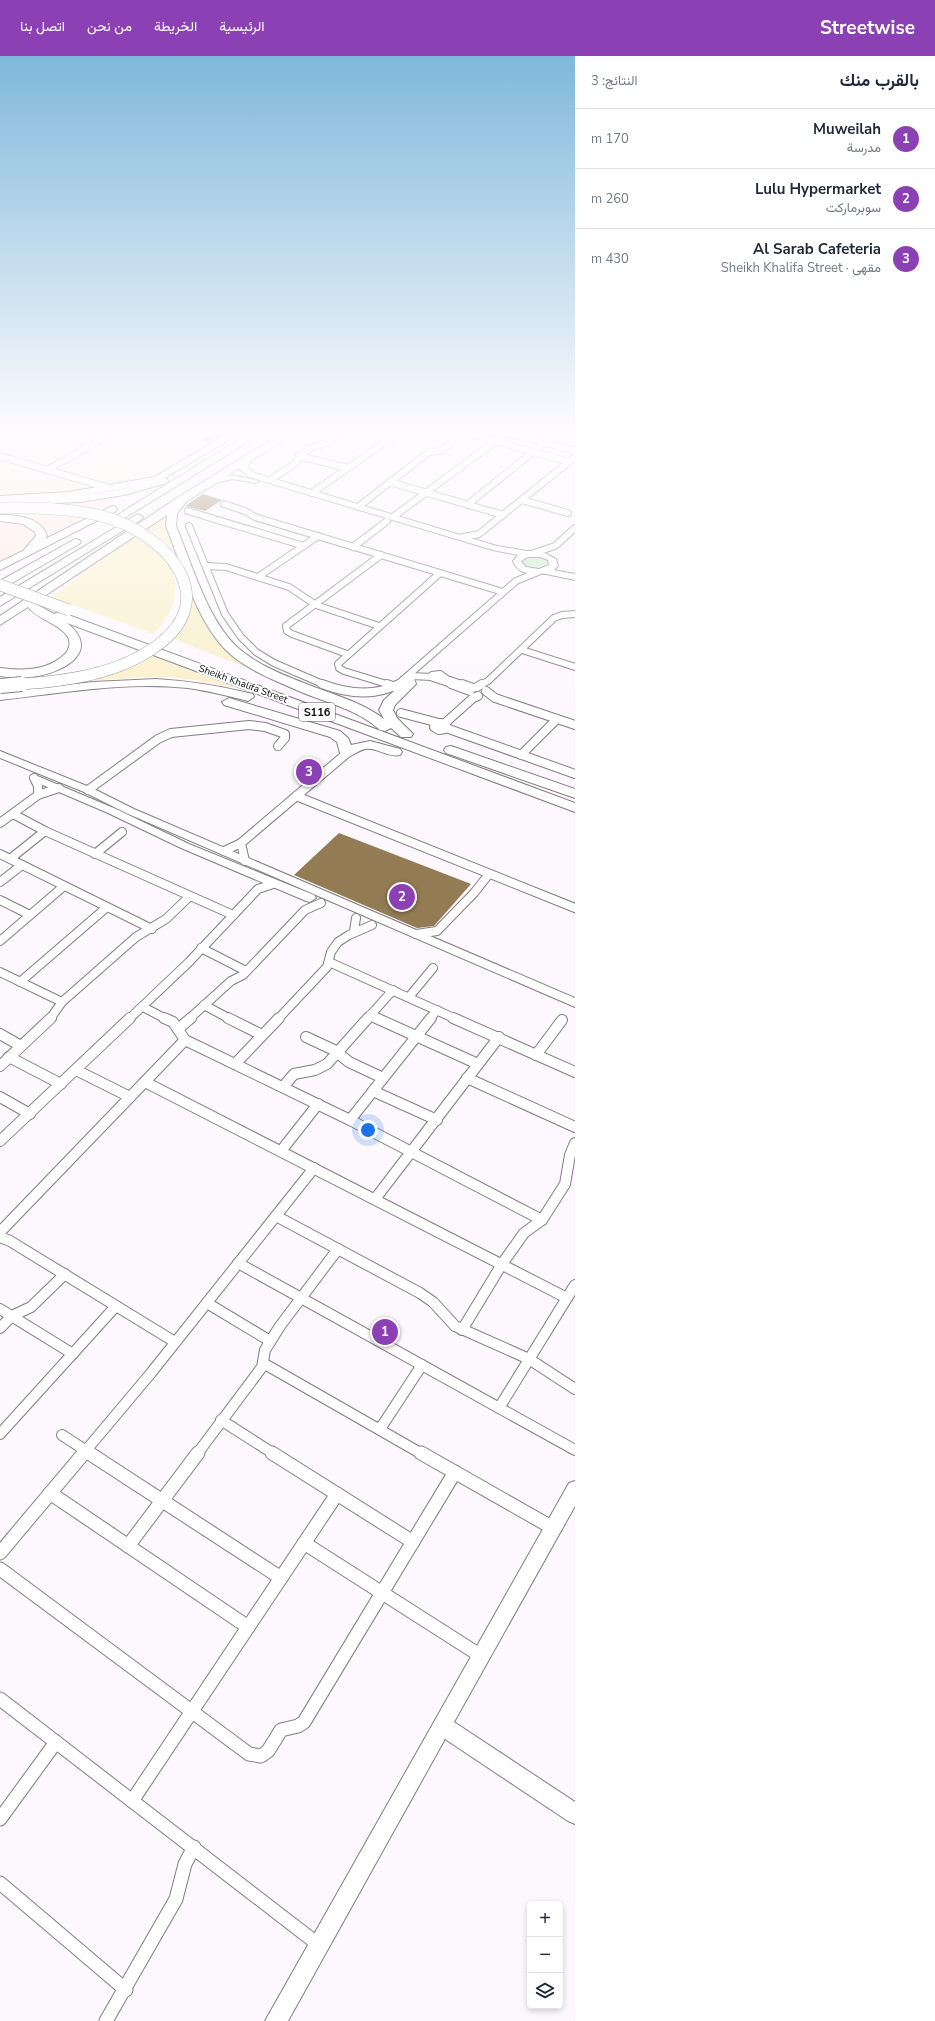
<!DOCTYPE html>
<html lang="ar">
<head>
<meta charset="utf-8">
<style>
	body { margin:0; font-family:"Nunito Sans",Vazirmatn,sans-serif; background:#f6f6f7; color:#1f2937; direction:rtl }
	.controls { position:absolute; right:12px; bottom:12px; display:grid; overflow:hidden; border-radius:6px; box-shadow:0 2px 6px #0003 }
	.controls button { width:36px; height:36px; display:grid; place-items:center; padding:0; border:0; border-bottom:1px solid #e0e1e3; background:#fff; color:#1f2937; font:20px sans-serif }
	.you { position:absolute; left:368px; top:1074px; width:14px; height:14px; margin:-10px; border:3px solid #fff; border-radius:50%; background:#1a73e8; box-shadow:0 0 0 6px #1a73e833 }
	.badge { display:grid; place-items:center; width:26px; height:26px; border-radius:50%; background:#8b41b4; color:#fff; font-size:13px; font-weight:700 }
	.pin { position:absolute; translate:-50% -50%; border:2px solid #fff; box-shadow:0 1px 4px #0006 }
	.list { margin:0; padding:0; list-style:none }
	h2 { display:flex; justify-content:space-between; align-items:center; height:52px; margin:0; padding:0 16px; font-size:17px }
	h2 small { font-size:13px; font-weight:400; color:#747a83 }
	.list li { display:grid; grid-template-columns:26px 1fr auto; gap:12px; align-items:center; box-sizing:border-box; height:60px; padding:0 16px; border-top:1px solid #e0e1e3 }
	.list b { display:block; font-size:15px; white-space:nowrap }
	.list p { margin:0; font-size:13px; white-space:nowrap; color:#747a83 }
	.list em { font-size:13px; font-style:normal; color:#747a83 }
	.icon { flex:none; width:22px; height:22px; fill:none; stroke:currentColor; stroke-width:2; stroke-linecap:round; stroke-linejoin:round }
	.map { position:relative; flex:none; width:575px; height:1965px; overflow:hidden; direction:ltr }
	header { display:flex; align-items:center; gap:24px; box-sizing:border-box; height:56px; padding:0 20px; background:#8b41b4; color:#fff }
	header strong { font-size:19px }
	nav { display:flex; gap:22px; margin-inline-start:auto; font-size:14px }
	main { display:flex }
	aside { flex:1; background:#fff }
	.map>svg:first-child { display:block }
</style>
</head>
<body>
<header>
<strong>Streetwise</strong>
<nav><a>الرئيسية</a><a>الخريطة</a><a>من نحن</a><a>اتصل بنا</a></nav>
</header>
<main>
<aside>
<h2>بالقرب منك<small>النتائج: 3</small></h2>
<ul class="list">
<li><span class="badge">1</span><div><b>Muweilah</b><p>مدرسة</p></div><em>170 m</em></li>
<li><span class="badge">2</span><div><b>Lulu Hypermarket</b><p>سوبرماركت</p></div><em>260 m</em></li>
<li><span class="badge">3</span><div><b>Al Sarab Cafeteria</b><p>مقهى · Sheikh Khalifa Street</p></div><em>430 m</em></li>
</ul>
</aside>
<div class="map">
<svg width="575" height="1965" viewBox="0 0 575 1965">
	<rect width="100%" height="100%" fill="#fdf8fd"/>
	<polygon fill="#ffebe4" points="0,373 229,373 188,401 0,508"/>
	<path fill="#cbeccf" d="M527,499L545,502L548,506C542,514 527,512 521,506L523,501Z"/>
	<g fill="#faf0cb">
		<path d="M169,455L206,561L263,618L171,582C179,573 187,564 191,551C196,534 182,504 170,492C163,484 154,478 146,472Z"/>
		<polygon points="137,478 168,505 176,528 173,549 164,566 154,578 51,541"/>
		<polygon points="147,598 240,633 196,624 169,621 141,621 47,628"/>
	</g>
	<g fill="#937b54">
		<polygon points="217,373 232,373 210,386 200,384"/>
		<polygon points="203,438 222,444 205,455 185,450"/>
		<polygon points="339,777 471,828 434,870 417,872 294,819"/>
	</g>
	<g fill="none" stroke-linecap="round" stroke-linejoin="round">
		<defs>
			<g id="street-far3">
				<polyline points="354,373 390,383"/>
				<polyline points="452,373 569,406"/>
				<polyline points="550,373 575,380"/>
				<polyline points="508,377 575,395"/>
				<polyline points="0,400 106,431"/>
				<polyline points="298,400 348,412"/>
				<polyline points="47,414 120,373"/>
				<polyline points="270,424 296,407 300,399 310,392 326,387 347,373"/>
				<polyline points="390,426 503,459"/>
				<polyline points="312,437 404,373"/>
				<polyline points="0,443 69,439 155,424 242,373"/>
				<polyline points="522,444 568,457"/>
				<polyline points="224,448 245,455 255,461 503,536"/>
				<polyline points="467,449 558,376"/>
				<polyline points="358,451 429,396 441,395 450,388"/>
				<polyline points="188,455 304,490"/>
				<polyline points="393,461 512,373"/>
				<polyline points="189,470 225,558 241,581 256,596 274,607 325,629"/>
				<polyline points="463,481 479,478 575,401"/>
				<polyline points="353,491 387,465"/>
				<polyline points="531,498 555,490 575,472"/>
				<polyline points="206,510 226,511 289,531 316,549 379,570"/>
				<polyline points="258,521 318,480"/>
				<polyline points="522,594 575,611"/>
				<polyline points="347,598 292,578 287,575 286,570 381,499"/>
				<polyline points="411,620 432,621"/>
				<polyline points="390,629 344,615 339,612 338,608 440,517"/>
				<polyline points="397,629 516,525 538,516"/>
				<polyline points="454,629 433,622 432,619 440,618 447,623 465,629"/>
				<polyline points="480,629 488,625 554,562 562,559 575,558"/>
			</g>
			<g id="street-far2">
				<path d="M322,628C348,638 374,641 399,628"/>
				<polyline points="387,628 396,631"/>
				<polyline points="451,628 470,635"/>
				<polyline points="462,628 473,632"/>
				<polyline points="477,631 482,628"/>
				<polyline points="486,635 495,642 575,669"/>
				<polyline points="401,657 439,667"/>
				<polygon points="441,667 446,670 445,673 439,674 434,671 435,668"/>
				<polyline points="444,668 473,642 478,640"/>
				<polyline points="446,672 575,718"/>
				<polyline points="521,699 557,663"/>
				<polyline points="34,722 38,730 38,739"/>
				<polyline points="88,734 158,683 171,677 249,669 265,671 285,678 285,682 278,690"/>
				<polyline points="296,740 575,852"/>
				<polyline points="13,758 45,775 233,859"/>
				<polyline points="0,767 38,739 59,732"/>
				<polyline points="224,795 241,787 245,805"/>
				<polyline points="0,798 152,873"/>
				<polyline points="95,798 122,776"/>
				<polyline points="10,803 45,775"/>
				<polyline points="0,826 22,809"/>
				<polyline points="0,844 30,859"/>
				<polyline points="354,875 356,862"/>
				<polyline points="416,878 437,875 474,837 489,818"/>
				<polyline points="0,885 64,830"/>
				<polyline points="201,892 246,915"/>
				<polyline points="329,906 456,963"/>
				<polyline points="0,916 62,946"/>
				<polyline points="20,926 107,851"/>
				<polyline points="409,941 433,912"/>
				<polyline points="204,949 230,963"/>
				<polyline points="143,951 166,963"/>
				<polyline points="370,959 378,963"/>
				<polyline points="50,963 62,946 136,881 166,863 190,840"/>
				<polyline points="129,963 189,906 258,833 273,828"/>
				<polyline points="189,963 231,925 243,919 305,854 321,847"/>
				<polyline points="278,963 327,911 331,896 338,886 349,879 372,869"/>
				<polyline points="367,963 393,934"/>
				<polyline points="430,963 437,954"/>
			</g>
			<g id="street-far1">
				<polyline points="164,962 173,966 185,984 350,1064 542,1164"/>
				<polyline points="228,962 262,979"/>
				<polyline points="376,962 478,1008"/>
				<polyline points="453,962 575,1016"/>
				<polyline points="178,973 191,962"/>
				<polyline points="0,978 21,990"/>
				<polyline points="306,981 334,994 349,1006 383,1022"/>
				<polyline points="536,999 562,964"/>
				<polyline points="9,1001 61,1028"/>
				<polyline points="235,1008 279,962"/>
				<polyline points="0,1010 51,962"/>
				<polyline points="76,1014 130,1041"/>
				<polyline points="467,1022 575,1071"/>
				<polyline points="145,1026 567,1242"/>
				<polyline points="283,1031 294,1018 315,1014 327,1008 368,962"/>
				<polyline points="373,1035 437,1064"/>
				<polyline points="0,1041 30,1058"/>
				<polyline points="350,1064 431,962"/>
				<polyline points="0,1085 130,962"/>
				<polyline points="281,1095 318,1048"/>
				<polyline points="375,1143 499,981"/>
				<polyline points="276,1160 420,1237 433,1246 455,1270 529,1303 575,1333"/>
				<polyline points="0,1176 185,984"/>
				<polyline points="0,1181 10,1185 175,1286"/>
				<polyline points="238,1207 575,1394"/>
				<polyline points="207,1247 270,1285"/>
				<polyline points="0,1253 73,1298"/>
				<polyline points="0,1272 12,1260 31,1251 65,1218"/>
				<polyline points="462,1274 502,1208 524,1177 542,1164 565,1128 570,1099 575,1087"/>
				<polyline points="263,1307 422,1398"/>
				<polyline points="499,1352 575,1229"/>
				<polyline points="221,1364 274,1398"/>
				<polyline points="380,1373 422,1309"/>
				<polyline points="0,1378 116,1250"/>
				<polyline points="62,1379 91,1398"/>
				<polyline points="83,1398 151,1317 314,1112"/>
				<polyline points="197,1398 262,1311 265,1294 280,1270 338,1193"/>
			</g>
			<g id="street">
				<polyline points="89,1397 281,1522"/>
				<polyline points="272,1397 413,1486"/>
				<polyline points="421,1397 553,1472"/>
				<polyline points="50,1437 248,1571"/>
				<polyline points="304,1487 481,1600"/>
				<polyline points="128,1490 198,1397"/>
				<polyline points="0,1497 84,1397"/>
				<polyline points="0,1513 249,1698 261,1700 268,1695 281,1674 298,1670 304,1666 455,1416"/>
				<polyline points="0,1643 319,1889"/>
				<polyline points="132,1745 337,1438"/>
				<polyline points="0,1763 56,1686"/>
				<polyline points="0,1827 126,1934"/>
				<polyline points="106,1965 176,1843 185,1808 194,1791"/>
			</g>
			<g id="secondary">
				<path d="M245,401L252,403L247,411L255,417L497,490L527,495H541L556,503L558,510L554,514L575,518V524C565,522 556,520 546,518C533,516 519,521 513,505L518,499L493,494L249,421L239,412V409ZM528,501H540L548,504L549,509L539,513L526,511L521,505Z"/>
				<polygon points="232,419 259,425 255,427 232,423 208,429 204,427"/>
				<polygon points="0,695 92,732 134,753 575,942 575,951 126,757 84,736 0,702"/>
				<polygon points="346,695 350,696 351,698 350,700 245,789 237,789 235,787 237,785 342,696"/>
				<polygon points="35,719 116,753 189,788 314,839 316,842 310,846 306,845 181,792 108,757 31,724 30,722 31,720"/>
				<polygon points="575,1425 575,1450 454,1666 575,1746 575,1768 568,1765 445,1683 288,1965 265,1965 569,1427"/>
			</g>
			<g id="highway">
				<polygon points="256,373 269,373 123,463 115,463 114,461"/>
				<path d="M289,373H301L186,446L177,458L176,470C192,508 207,563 237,591C256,608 281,618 304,627C330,638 361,645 384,663L379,654L384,644L403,627L400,624L401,621L406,620L414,622L416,628L395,649L393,654L397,662L413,678L411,681H401L391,672L385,675L380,674C358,654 328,647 301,636C276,625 249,615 229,597C197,568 182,510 166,470L167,459L34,547L54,558L59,556L63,557L575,747V756L67,567C101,594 66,615 38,620C25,622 13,622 0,620V612C22,615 48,615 65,598C69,594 71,587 68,581C59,567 38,564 28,551L0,569V560L180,440Z"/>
				<polygon points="163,422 167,423 168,425 167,427 124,439 80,446 0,449 0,443 80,440 123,433"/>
				<path d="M112,450L116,451L117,453L116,455L0,514V506L23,495L36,480L35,476L23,468L0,465V459C16,459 42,461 47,480L45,483Z"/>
				<polygon points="138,458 143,461 142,463 0,550 0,541"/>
				<polygon points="75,483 79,484 81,486 79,488 0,534 0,525"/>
				<path d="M156,623C190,625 220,630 253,638L254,641L248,645C228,640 209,635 188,632C126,625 62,637 0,644V636L93,626Z"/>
				<path d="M229,642L340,675L348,682L351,689L370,685L400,693L402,696L400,699C388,702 377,691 365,693C356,695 351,703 341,701L337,686L330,681L224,649L222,646Z"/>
				<polygon points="451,690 575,733 575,742 446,697 444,694 446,691"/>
			</g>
		</defs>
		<use href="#street-far3" stroke="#827d82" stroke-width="8"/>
		<use href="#street-far2" stroke="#827d82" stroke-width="10"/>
		<use href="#street-far1" stroke="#827d82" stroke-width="12"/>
		<use href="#street" stroke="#827d82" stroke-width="15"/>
		<use href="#secondary" stroke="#827d82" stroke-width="2"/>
		<use href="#highway" stroke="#827d82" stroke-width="2"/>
		<use href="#street-far3" stroke="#fff" stroke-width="6"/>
		<use href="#street-far2" stroke="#fff" stroke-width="8"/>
		<use href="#street-far1" stroke="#fff" stroke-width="10"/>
		<use href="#street" stroke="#fff" stroke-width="13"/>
		<use href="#secondary" fill="#fff" fill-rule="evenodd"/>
		<use href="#highway" fill="#fff" fill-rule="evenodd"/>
		<defs>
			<g id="highway-bridge-far1">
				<path d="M0,452C34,451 69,452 102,460C168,478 228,546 149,595C109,621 56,626 9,629"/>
				<polyline points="0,529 69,554"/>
			</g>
			<polyline id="highway-bridge" points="0,630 22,628"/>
		</defs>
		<use href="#highway-bridge-far1" stroke="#827d82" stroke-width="12" stroke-linecap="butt"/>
		<use href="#highway-bridge" stroke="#827d82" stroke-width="16" stroke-linecap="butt"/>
		<use href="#highway-bridge-far1" stroke="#fff" stroke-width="11"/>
		<use href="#highway-bridge" stroke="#fff" stroke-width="14"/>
	</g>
	<linearGradient id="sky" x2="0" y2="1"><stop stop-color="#7fb8da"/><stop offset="0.58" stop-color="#fefcfe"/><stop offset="1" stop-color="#fefcfe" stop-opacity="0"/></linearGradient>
	<rect width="575" height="648" fill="url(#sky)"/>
	<g text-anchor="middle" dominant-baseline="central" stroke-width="4" stroke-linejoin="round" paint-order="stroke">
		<g font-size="10" fill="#0c0b0c" stroke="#fff">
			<text transform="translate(243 628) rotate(20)">Sheikh Khalifa Street</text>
		</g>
		<rect fill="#fff" stroke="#555455" stroke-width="1" x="299" y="647" width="36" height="18" rx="3"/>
		<g font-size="11" font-weight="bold" fill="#0c0b0c">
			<text x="317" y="656">S116</text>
		</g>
	</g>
</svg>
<div class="controls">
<button>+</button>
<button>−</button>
<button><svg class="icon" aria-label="layers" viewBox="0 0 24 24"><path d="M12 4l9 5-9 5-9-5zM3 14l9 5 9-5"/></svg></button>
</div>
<div class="you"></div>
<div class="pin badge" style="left:385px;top:1276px">1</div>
<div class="pin badge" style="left:402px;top:841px">2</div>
<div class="pin badge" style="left:309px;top:716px">3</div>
</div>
</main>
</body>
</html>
